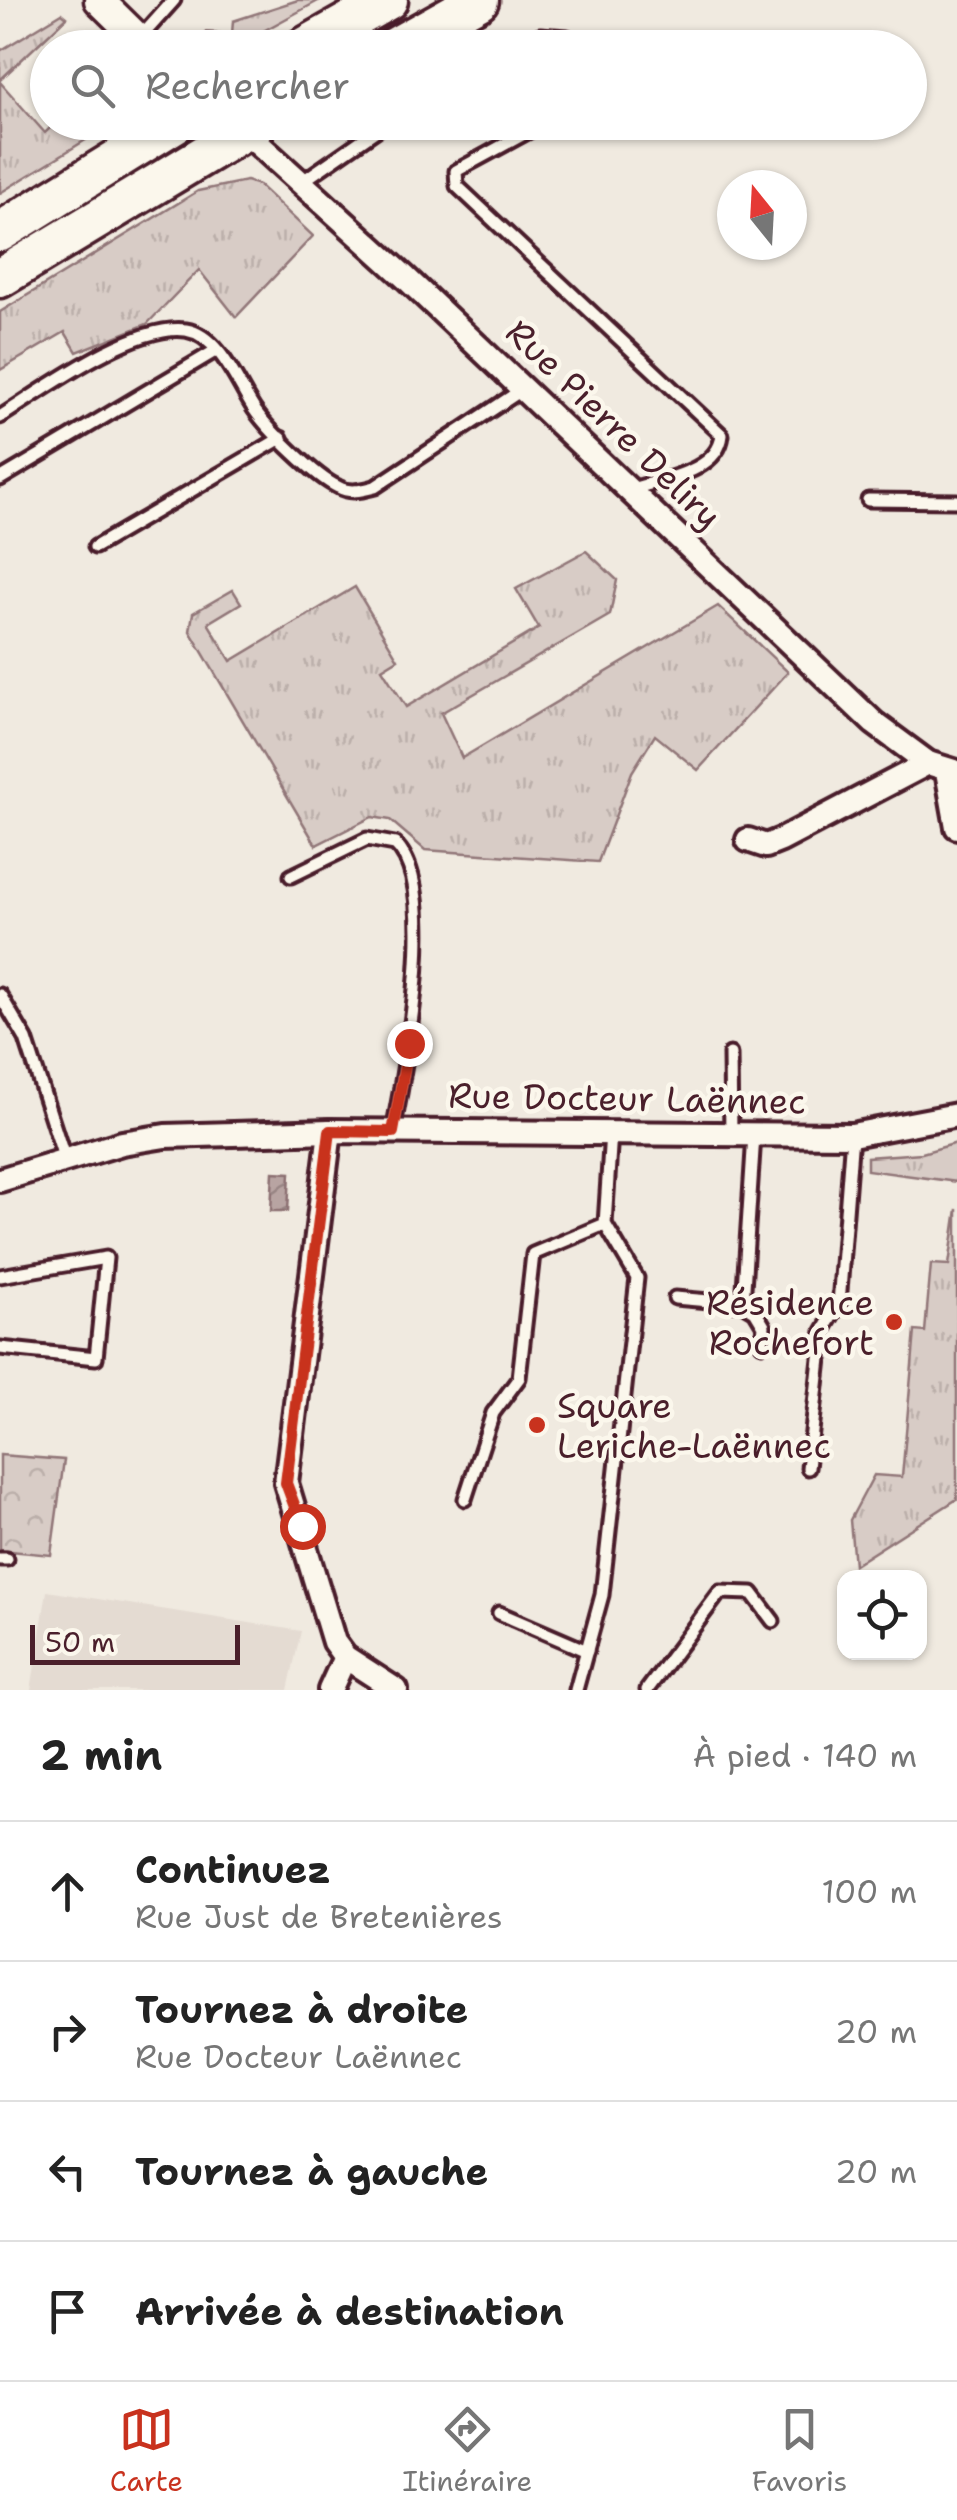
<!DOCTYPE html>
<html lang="fr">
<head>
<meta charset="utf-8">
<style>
	body { margin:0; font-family:"Shantell Sans",sans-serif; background:#f6f6f6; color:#222 }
	.controls { position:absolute; right:30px; bottom:30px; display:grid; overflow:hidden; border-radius:20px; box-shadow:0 2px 8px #0004 }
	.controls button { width:90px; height:90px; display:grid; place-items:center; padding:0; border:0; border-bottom:2px solid #e0e0e0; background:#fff; color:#222; font:50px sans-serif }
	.compass { position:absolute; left:717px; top:170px; width:90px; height:90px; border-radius:50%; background:#fff; box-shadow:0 2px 8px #0004; rotate:342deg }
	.scale { position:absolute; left:30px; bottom:25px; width:210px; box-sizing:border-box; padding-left:10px; border:5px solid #4a1f2b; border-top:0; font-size:28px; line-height:35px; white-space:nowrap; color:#4a1f2b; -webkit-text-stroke:8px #fbf7ec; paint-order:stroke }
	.stop { position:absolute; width:30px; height:30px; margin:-22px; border:8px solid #c8321e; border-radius:50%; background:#fff }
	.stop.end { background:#c8321e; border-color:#fff; box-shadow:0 2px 10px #0008 }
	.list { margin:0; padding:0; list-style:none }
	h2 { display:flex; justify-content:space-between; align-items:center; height:130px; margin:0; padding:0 40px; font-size:42px }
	h2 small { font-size:32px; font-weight:400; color:#767676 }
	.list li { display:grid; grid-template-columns:65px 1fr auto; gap:30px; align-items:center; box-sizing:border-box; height:140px; padding:0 40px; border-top:2px solid #e0e0e0 }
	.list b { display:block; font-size:38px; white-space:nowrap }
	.list p { margin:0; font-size:32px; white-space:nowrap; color:#767676 }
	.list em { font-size:32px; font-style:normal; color:#767676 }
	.icon { flex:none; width:55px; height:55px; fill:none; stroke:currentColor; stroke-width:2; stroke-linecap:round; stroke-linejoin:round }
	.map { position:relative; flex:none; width:957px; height:1690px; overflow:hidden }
	.search { position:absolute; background:#fff; box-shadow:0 2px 8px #0004; left:30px; right:30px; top:30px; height:110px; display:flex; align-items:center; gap:25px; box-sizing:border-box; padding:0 35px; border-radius:55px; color:#767676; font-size:38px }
	.sheet { height:690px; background:#fff }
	nav { display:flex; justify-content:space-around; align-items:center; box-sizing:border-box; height:140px; border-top:2px solid #e0e0e0; background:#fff; font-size:28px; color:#767676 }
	nav a { display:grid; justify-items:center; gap:5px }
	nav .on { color:#c8321e }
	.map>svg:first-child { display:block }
</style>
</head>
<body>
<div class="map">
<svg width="957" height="1690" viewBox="0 0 957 1690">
	<defs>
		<pattern id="grass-tufts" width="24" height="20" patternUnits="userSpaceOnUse" patternTransform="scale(2.5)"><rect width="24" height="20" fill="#d8ccc6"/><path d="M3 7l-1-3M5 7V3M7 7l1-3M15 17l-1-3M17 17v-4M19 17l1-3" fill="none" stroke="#bbafaa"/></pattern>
		<pattern id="park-crowns" width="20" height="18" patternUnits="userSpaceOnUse" patternTransform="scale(2.5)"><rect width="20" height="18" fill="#d8ccc6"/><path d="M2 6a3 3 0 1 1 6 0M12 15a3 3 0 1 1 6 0" fill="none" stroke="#bbafaa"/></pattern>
		<pattern id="water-waves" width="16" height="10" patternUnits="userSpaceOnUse" patternTransform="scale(2.5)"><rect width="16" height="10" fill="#b8a4a2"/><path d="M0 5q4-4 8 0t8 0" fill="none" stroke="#988584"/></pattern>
	</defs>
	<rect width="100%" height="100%" fill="#f0eae0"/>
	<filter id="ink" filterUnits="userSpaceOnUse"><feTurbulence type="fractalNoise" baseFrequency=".01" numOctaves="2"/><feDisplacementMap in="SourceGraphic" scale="20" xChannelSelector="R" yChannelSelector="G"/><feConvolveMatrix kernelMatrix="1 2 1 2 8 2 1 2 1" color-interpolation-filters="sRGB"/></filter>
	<g filter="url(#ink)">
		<polygon fill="#e4dbd2" points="47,1591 301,1631 288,1690 31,1690"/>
		<g fill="url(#grass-tufts)" stroke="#917678" stroke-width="2.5">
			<polygon points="298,0 320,0 234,47 207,44 206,32 232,34 233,21"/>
			<polygon points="62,13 67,17 0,80 0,51"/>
			<polygon points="0,82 45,133 55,123 113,123 0,193"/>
			<polygon points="246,181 259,185 313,236 236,317 199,270 147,324 77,352 65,332 0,370 0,312 198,191"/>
			<polygon points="586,551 617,580 610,615 441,713 462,758 718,606 788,672 698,770 655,735 632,772 598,862 425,850 390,820 372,817 316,845 190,631 193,613 233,590 241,603 208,623 231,661 355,587 398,659 382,669 406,707 539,628 516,589"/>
			<polygon points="957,1143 957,1182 867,1170 867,1157 922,1153"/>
			<polygon points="957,1209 957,1499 854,1565 850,1520 874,1475 902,1477 915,1331 925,1332 931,1264 949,1265"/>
		</g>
		<polygon fill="url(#park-crowns)" stroke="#917678" stroke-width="2.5" points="0,1455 64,1460 51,1555 0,1550"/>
		<polygon fill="url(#water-waves)" stroke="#8c6f72" stroke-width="2.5" points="273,1172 290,1173 288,1211 271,1211"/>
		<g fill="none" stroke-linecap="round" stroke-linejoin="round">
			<defs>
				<g id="service">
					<polyline points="140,38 174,0"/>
					<polyline points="515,48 540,35 567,37 578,48"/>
					<path d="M546,122L456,171L457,186L722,435C718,473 661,479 629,490"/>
					<polyline points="303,181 388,122"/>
					<path d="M0,417C43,390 134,323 186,330C219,335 238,385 254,409C268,430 316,477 338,487C351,494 363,490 375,487L523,389"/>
					<polyline points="0,479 215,351"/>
					<polyline points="868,500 957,501"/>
					<polyline points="95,547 281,438"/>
					<path d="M291,876L367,839L395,844C442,886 404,1072 393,1131"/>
					<polyline points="0,995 26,1039 65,1160"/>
					<polyline points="730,1054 731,1134"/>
					<polyline points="0,1276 106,1258 96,1358 0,1348"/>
					<polyline points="675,1298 743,1304 754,1135"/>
					<polyline points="743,1304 755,1311 764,1326 762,1344"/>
					<polyline points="808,1468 823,1331 839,1304 852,1135"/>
					<polyline points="465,1499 493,1413 519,1378 533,1254 605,1224 611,1132"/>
					<polyline points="0,1559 7,1559"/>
					<polyline points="499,1613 587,1651"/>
					<polyline points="576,1690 602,1595 637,1278 605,1224"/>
					<polyline points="647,1690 720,1592 752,1593 773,1621"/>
				</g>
				<g id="minor">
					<polyline points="244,131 406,278 874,723 928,763 957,772"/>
					<polyline points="947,771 957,827"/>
					<polyline points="748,840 766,846 781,840 928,763"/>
					<polyline points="330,1131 286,1483 334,1642 345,1657 396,1690"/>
					<polyline points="0,1180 122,1143 165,1136 330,1131 852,1135 957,1115"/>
					<polyline points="330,1690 345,1657"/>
				</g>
				<polyline id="tertiary" points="99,0 148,48"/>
				<g id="primary">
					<polyline points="303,48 388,0"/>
					<polyline points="393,48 479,0"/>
					<polyline points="0,232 177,122"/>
					<polyline points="0,278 259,122"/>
				</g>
			</defs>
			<use href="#service" stroke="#4a1f2b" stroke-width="19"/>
			<use href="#minor" stroke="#4a1f2b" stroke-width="30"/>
			<use href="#tertiary" stroke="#4a1f2b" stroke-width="35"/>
			<use href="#primary" stroke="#4a1f2b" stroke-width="45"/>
			<use href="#service" stroke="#fbf7ec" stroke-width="11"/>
			<use href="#minor" stroke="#fbf7ec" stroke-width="22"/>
			<use href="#tertiary" stroke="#fbf7ec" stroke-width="28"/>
			<use href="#primary" stroke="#fbf7ec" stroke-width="38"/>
		</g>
	</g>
	<g fill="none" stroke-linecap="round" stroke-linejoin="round" filter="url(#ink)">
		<polyline stroke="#c8321e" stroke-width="12" points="302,1526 286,1483 330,1131 393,1132 409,1043"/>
	</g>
	<g fill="#c8321e" stroke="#fbf7ec" stroke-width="4">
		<circle cx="894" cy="1322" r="10"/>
		<circle cx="537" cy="1425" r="10"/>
	</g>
	<g text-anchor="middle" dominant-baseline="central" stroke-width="9" stroke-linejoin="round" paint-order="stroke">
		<g font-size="35" fill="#4a1f2b" stroke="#fbf7ec">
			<text transform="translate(614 424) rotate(44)">Rue Pierre Deliry</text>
			<text transform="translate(627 1098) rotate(1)">Rue Docteur Laënnec</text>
		</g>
		<g font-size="35" fill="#4a1f2b" stroke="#fbf7ec" text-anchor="end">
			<text x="874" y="1302">Résidence<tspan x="874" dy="40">Rochefort</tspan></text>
			<text x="557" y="1405" text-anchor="start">Square<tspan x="557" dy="40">Leriche-Laënnec</tspan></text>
		</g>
	</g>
</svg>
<div class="controls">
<button><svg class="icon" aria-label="locate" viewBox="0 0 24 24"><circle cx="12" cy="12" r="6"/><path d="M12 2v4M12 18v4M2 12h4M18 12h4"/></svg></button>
</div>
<svg class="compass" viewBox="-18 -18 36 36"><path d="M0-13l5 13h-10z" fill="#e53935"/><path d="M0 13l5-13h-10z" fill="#767676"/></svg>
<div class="scale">50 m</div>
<div class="stop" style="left:302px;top:1526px"></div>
<div class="stop end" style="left:409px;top:1043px"></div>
<div class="search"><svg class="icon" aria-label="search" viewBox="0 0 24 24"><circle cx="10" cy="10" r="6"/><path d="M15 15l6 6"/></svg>Rechercher</div>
</div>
<section class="sheet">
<h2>2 min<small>À pied · 140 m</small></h2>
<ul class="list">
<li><svg class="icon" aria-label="ahead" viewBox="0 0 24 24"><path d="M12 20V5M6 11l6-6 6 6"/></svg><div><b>Continuez</b><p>Rue Just de Bretenières</p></div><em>100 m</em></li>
<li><svg class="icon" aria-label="right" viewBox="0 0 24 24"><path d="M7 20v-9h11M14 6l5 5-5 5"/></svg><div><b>Tournez à droite</b><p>Rue Docteur Laënnec</p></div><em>20 m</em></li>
<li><svg class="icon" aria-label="left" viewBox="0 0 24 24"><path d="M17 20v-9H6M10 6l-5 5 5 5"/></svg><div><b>Tournez à gauche</b></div><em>20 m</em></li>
<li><svg class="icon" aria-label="arrive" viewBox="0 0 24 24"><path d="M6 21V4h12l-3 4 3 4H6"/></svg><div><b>Arrivée à destination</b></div></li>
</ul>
</section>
<nav>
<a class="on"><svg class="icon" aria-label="map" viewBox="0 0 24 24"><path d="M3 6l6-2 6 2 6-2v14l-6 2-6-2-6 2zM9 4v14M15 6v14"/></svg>Carte</a>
<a><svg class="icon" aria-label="directions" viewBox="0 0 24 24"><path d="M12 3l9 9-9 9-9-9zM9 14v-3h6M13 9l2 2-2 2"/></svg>Itinéraire</a>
<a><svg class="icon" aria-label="saved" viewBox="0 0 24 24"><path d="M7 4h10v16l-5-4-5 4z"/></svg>Favoris</a>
</nav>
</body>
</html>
